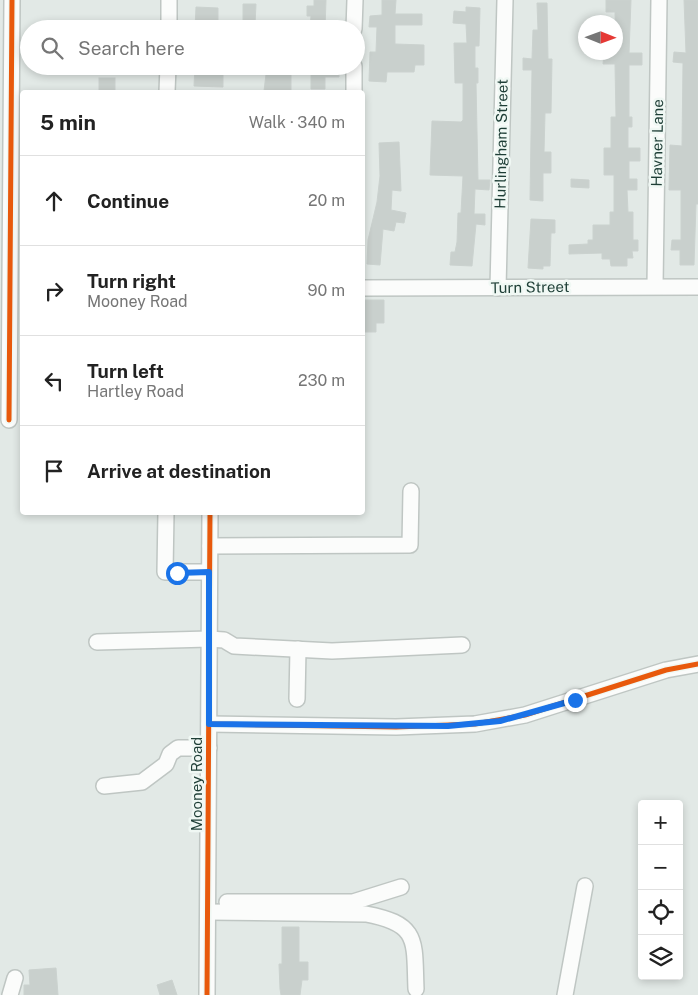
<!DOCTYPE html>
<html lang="en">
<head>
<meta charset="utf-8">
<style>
	body { margin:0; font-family:"Public Sans",sans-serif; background:#f6f6f6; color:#222 }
	.controls { position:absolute; right:15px; bottom:15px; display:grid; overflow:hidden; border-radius:5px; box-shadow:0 2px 8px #0003 }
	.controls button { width:45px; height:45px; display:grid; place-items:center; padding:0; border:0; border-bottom:1px solid #e0e0e0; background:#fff; color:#222; font:25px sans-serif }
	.compass { position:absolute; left:578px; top:15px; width:45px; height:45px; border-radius:50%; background:#fff; box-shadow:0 2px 8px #0003; rotate:91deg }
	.stop { position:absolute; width:15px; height:15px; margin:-11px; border:4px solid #1a73e8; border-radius:50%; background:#fff }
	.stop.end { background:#1a73e8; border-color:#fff; box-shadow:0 1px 5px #0008 }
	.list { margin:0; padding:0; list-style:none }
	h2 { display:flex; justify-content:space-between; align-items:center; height:65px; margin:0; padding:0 20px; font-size:21px }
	h2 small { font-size:16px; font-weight:400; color:#767676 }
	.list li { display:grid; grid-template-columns:32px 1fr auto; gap:15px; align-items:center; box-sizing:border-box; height:90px; padding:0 20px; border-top:1px solid #e0e0e0 }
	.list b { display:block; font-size:19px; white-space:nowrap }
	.list p { margin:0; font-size:16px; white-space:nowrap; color:#767676 }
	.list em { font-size:16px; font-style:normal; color:#767676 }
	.icon { flex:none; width:28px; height:28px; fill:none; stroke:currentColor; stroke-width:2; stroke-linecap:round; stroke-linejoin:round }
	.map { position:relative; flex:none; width:698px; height:995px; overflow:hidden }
	.search { position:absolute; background:#fff; box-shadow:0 2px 8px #0003; left:20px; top:20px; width:345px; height:55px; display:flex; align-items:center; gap:12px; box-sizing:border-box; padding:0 18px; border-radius:28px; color:#767676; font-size:19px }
	.panel { position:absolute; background:#fff; box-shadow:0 2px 8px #0003; left:20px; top:90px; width:345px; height:425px; border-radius:5px }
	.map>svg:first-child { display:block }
</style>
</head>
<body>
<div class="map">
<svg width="698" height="995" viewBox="0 0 698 995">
	<rect width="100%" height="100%" fill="#e2e9e6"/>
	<g fill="#c9d0cd" stroke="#cbd2cf">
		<polygon points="314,0 326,0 325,29 310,29 311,16 307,16 307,6 314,6"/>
		<polygon points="382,0 396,0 395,14 422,14 422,25 395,25 395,44 424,45 424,65 415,65 414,72 387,72 386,82 369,81 370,52 376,52 377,27 369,27 370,16 382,15"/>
		<polygon points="606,0 631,0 629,53 642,53 642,65 629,65 629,117 632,117 632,127 628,127 628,148 640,148 640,161 629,161 629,179 637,179 637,190 627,190 628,212 633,212 633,240 638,240 638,251 632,251 633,258 627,258 627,266 611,266 610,259 602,259 602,253 569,254 569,245 588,244 588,240 593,240 593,225 610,225 610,212 614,212 614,175 604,175 604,148 611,148 611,117 616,117 615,64 603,64 604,53 616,53 615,12 606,12"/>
		<polygon points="684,0 698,0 698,204 696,204 694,265 680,265 680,250 671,250 672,240 681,240 681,190 669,190 670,145 682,146 683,63 673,62 674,52 686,53"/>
		<polygon points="537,3 547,3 548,59 552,59 551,113 545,113 544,152 551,152 551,173 543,173 543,201 530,200 532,70 523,70 523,58 532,59 533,30 538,30"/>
		<polygon points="243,4 256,4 255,24 243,24"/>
		<polygon points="196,7 218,8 218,29 195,29"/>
		<polygon points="466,7 480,8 479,46 475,46 475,68 478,68 478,83 476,83 478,180 490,180 489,190 475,189 474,214 485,214 485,225 476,224 472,266 450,265 451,252 455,252 457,242 458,213 461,213 463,176 430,175 432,121 461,122 463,120 463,83 455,83 454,43 467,43 466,24 453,23 454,11 466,12"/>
		<polygon points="195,66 223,66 223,87 194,86"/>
		<polygon points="267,66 291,66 291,91 264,91"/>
		<polygon points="311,66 339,66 339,77 325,77 325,89 311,89"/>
		<rect x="99" y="78" width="16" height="14"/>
		<polygon points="399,142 401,191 392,190 391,210 406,213 404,223 396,222 394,231 383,229 380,265 367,264 368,240 377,202 380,176 379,143"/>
		<polygon points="571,179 589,180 589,188 571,187"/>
		<polygon points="531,219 555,220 555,233 551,233 550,266 543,266 543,269 528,268"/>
		<polygon points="363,300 384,300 384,323 376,323 376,332 363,332"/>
		<polygon points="282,927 299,927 299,962 308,962 308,980 302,980 300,995 281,995 280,989 279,964 282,964"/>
		<polygon points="56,968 58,995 24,995 24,985 30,985 29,970"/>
		<polygon points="172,980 177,995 160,995 157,985"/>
	</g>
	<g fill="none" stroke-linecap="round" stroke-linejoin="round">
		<defs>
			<g id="minor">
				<polyline points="169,29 169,0"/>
				<polyline points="354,29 355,0"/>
				<polyline points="167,92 168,66"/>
				<polyline points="354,92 354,66"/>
				<polyline points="655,286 659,0"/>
				<polyline points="362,288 698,287"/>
				<polyline points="498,288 505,0"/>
				<polyline points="9,420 12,0"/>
				<polyline points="166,512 165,572 209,572"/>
				<polyline points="210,546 410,545 411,491"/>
				<polyline points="97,642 209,639 224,640 234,646 332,651 462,645"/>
				<polyline points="297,699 298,649"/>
				<polyline points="209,724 396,727 475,724 525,715 666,670 698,664"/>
				<polyline points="104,786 142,782 166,764 170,754 178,748 209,748"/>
				<polyline points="227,902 353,902 401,887"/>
				<path d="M208,912L366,914C420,924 414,941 416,989"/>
				<polyline points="10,995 15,978"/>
				<polyline points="207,995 210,512"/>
				<polyline points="565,995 585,886"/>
			</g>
		</defs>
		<use href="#minor" stroke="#bfc6c3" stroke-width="18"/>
		<use href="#minor" stroke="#fbfcfb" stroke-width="15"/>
		<defs>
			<g id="cycleway">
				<polyline points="9,420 12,0"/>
				<polyline points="209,724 396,727 475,724 525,715 666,670 698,664"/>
				<polyline points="207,995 210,512"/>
			</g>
		</defs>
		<use href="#cycleway" stroke="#f0f8f4" stroke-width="8"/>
		<use href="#cycleway" stroke="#e8590c" stroke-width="5"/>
	</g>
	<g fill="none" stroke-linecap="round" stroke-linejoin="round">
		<polyline stroke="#1a73e8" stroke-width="6" points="177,573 209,572 209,724 448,726 500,721 575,700"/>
	</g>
	<g text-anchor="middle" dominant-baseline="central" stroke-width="5" stroke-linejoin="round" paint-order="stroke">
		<g font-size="15" fill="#1e3e36" stroke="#f0f8f4">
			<text transform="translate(657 143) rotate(-89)">Havner Lane</text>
			<text transform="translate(501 144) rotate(-89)">Hurlingham Street</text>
			<text transform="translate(530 287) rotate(-1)">Turn Street</text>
			<text transform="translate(196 784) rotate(-90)">Mooney Road</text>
		</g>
	</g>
</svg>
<div class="controls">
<button>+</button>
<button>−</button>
<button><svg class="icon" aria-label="locate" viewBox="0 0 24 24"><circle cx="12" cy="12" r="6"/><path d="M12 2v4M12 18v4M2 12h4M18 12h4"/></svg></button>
<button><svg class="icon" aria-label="layers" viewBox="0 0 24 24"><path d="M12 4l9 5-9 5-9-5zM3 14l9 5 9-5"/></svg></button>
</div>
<svg class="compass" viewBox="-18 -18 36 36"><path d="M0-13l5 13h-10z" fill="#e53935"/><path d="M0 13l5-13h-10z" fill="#767676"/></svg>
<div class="stop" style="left:177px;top:573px"></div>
<div class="stop end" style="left:575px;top:700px"></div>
<div class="search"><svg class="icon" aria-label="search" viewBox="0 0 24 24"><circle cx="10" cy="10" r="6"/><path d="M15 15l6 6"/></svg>Search here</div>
<section class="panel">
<h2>5 min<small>Walk · 340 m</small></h2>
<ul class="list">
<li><svg class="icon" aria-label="ahead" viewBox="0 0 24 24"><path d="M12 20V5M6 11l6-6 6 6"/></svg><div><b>Continue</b></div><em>20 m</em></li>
<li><svg class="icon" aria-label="right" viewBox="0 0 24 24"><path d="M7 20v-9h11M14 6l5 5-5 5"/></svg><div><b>Turn right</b><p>Mooney Road</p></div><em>90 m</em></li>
<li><svg class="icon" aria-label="left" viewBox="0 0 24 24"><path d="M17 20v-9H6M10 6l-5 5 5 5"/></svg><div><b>Turn left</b><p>Hartley Road</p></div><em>230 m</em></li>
<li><svg class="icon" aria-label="arrive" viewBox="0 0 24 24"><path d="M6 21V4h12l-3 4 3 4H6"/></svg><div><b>Arrive at destination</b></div></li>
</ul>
</section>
</div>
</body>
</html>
